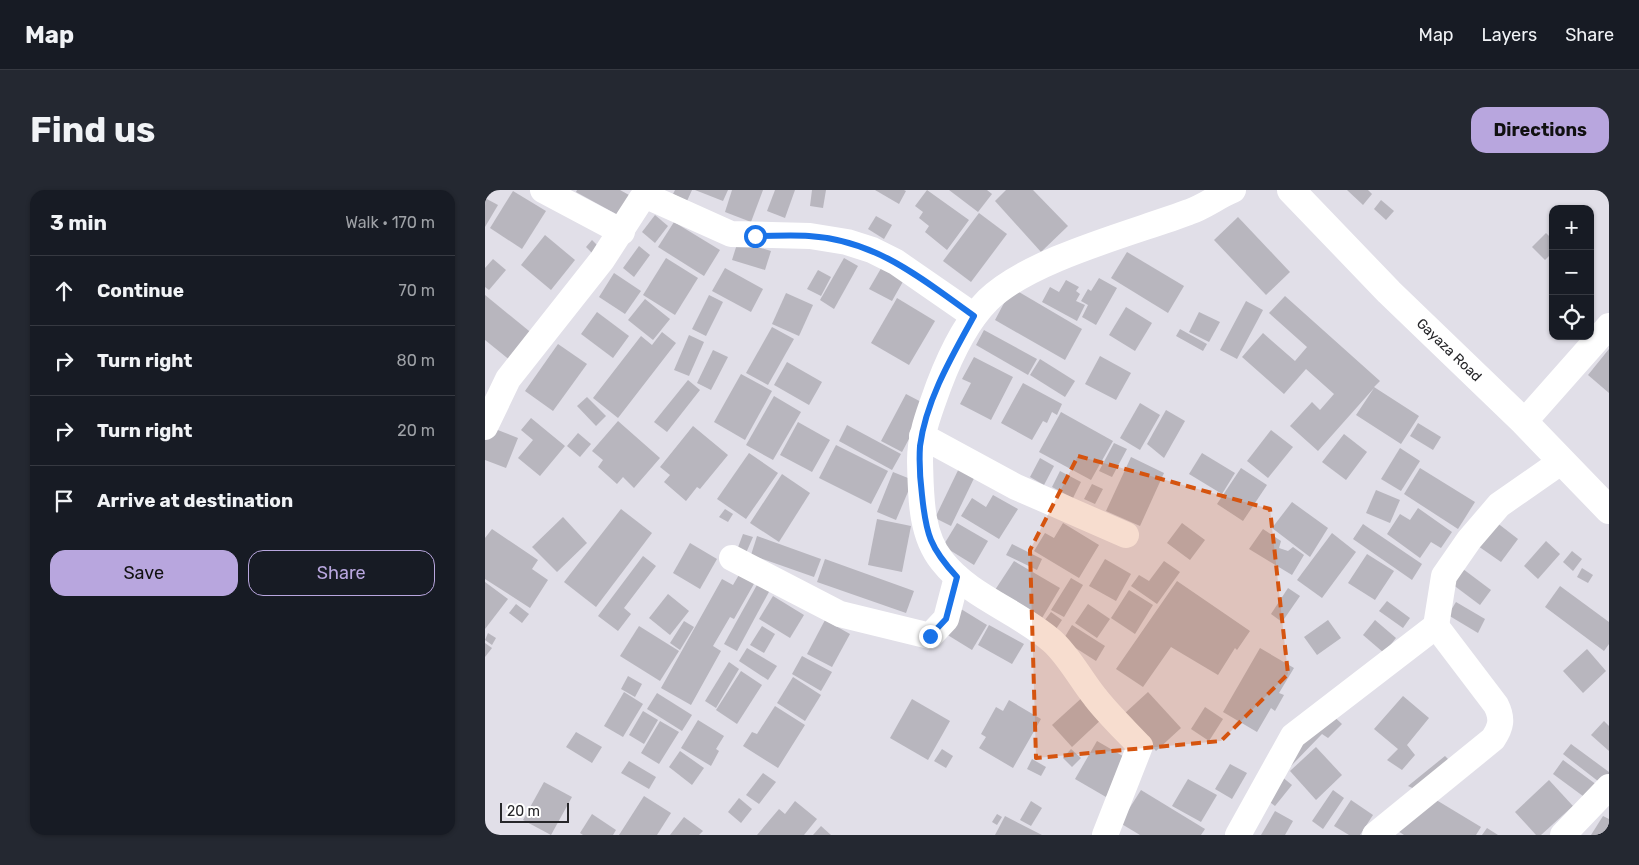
<!DOCTYPE html>
<html lang="en">
<head>
<meta charset="utf-8">
<style>
	body { margin:0; font-family:Rubik,sans-serif; background:#242831; color:#f1f3f6 }
	.controls { position:absolute; right:15px; top:15px; display:grid; overflow:hidden; border-radius:10px; box-shadow:0 1px 4px #0004 }
	.controls button { width:45px; height:45px; display:grid; place-items:center; padding:0; border:0; border-bottom:1px solid #363941; background:#171b24; color:#f1f3f6; font:25px sans-serif }
	.scale { position:absolute; left:15px; bottom:12px; width:69px; box-sizing:border-box; padding-left:5px; border:2px solid #27272a; border-top:0; font-size:14px; line-height:18px; white-space:nowrap; color:#27272a; -webkit-text-stroke:4px #fff; paint-order:stroke }
	.stop { position:absolute; width:15px; height:15px; margin:-11px; border:4px solid #1a73e8; border-radius:50%; background:#fff }
	.stop.end { background:#1a73e8; border-color:#fff; box-shadow:0 1px 5px #0008 }
	.list { margin:0; padding:0; list-style:none }
	h2 { display:flex; justify-content:space-between; align-items:center; height:65px; margin:0; padding:0 20px; font-size:21px }
	h2 small { font-size:16px; font-weight:400; color:#9ea1a6 }
	.list li { display:grid; grid-template-columns:32px 1fr auto; gap:15px; align-items:center; box-sizing:border-box; height:70px; padding:0 20px; border-top:1px solid #363941 }
	.list b { display:block; font-size:19px; white-space:nowrap }
	.list em { font-size:16px; font-style:normal; color:#9ea1a6 }
	.actions { display:flex; gap:10px; padding:15px 20px }
	.actions a { flex:1; padding:11px 0; border:1px solid #b8a6de; border-radius:15px; text-align:center; font-size:18px; color:#b8a6de }
	.actions .main { background:#b8a6de; color:#111 }
	.icon { flex:none; width:28px; height:28px; fill:none; stroke:currentColor; stroke-width:2; stroke-linecap:round; stroke-linejoin:round }
	.map { position:relative; flex:none; width:1124px; height:645px; overflow:hidden; border-radius:15px }
	header { display:flex; align-items:center; gap:30px; box-sizing:border-box; height:70px; padding:0 25px; background:#171b24; border-bottom:1px solid #363941 }
	header strong { font-size:24px }
	nav { display:flex; gap:28px; margin-inline-start:auto; font-size:18px }
	.intro { display:flex; align-items:center; justify-content:space-between; box-sizing:border-box; height:120px; padding:0 30px }
	h1 { margin:0; font-size:35px }
	.button { padding:12px 22px; border-radius:15px; background:#b8a6de; color:#111; font-size:18px; font-weight:700 }
	main { display:flex; gap:30px; padding:0 30px }
	aside { flex:1; background:#171b24; border-radius:15px; box-shadow:0 1px 4px #0004 }
	.map>svg:first-child { display:block }
</style>
</head>
<body>
<header>
<strong>Map</strong>
<nav><a>Map</a><a>Layers</a><a>Share</a></nav>
</header>
<div class="intro"><h1>Find us</h1><a class="button">Directions</a></div>
<main>
<aside>
<h2>3 min<small>Walk · 170 m</small></h2>
<ul class="list">
<li><svg class="icon" aria-label="ahead" viewBox="0 0 24 24"><path d="M12 20V5M6 11l6-6 6 6"/></svg><div><b>Continue</b></div><em>70 m</em></li>
<li><svg class="icon" aria-label="right" viewBox="0 0 24 24"><path d="M7 20v-9h11M14 6l5 5-5 5"/></svg><div><b>Turn right</b></div><em>80 m</em></li>
<li><svg class="icon" aria-label="right" viewBox="0 0 24 24"><path d="M7 20v-9h11M14 6l5 5-5 5"/></svg><div><b>Turn right</b></div><em>20 m</em></li>
<li><svg class="icon" aria-label="arrive" viewBox="0 0 24 24"><path d="M6 21V4h12l-3 4 3 4H6"/></svg><div><b>Arrive at destination</b></div></li>
</ul>
<div class="actions"><a class="main">Save</a><a>Share</a></div>
</aside>
<div class="map">
<svg width="1124" height="645" viewBox="0 0 1124 645">
	<rect width="100%" height="100%" fill="#e1dfe8"/>
	<g fill="#b8b6be">
		<polygon points="92,0 135,0 144,5 133,25 91,2"/>
		<polygon points="190,0 207,0 202,11 188,4"/>
		<polygon points="210,0 243,0 238,11"/>
		<polygon points="247,0 278,0 266,32 240,22"/>
		<polygon points="290,0 310,0 300,28 282,21"/>
		<polygon points="327,0 341,0 338,18 325,16"/>
		<polygon points="390,0 419,0 421,1 414,14"/>
		<polygon points="442,0 484,30 462,60 440,42 444,36 434,28 438,22 430,16"/>
		<polygon points="464,0 502,0 507,4 493,22"/>
		<polygon points="521,0 548,0 583,36 556,62 510,11"/>
		<polygon points="862,0 883,0 887,4 878,15"/>
		<polygon points="28,1 61,21 37,59 5,38"/>
		<polygon points="0,8 13,15 0,37"/>
		<polygon points="896,10 909,21 901,30 889,19"/>
		<polygon points="494,23 522,44 486,92 458,71"/>
		<polygon points="170,25 183,36 170,53 157,42"/>
		<polygon points="391,26 407,35 399,49 383,39"/>
		<polygon points="753,27 805,82 781,105 729,50"/>
		<polygon points="189,32 235,60 219,86 173,57"/>
		<polygon points="1061,43 1068,50 1068,62 1060,70 1047,57"/>
		<polygon points="60,45 90,70 66,100 36,75"/>
		<polygon points="107,50 118,61 111,67 101,57"/>
		<polygon points="253,51 286,61 280,80 247,70"/>
		<polygon points="154,56 165,65 149,87 138,78"/>
		<polygon points="642,62 699,96 683,123 626,88"/>
		<polygon points="181,68 213,88 190,125 158,105"/>
		<polygon points="359,68 373,76 349,119 335,110"/>
		<polygon points="8,69 21,80 4,100 0,97 0,78"/>
		<polygon points="398,75 420,88 407,111 384,99"/>
		<polygon points="240,78 278,99 266,122 227,101"/>
		<polygon points="333,80 346,87 336,106 322,99"/>
		<polygon points="129,83 156,101 140,124 114,107"/>
		<polygon points="614,88 632,98 611,135 597,127 603,115 596,111 603,99 606,101"/>
		<polygon points="581,90 594,97 591,101 595,104 591,111 600,115 592,131 557,112 565,97 574,102"/>
		<polygon points="527,98 597,139 580,170 510,130"/>
		<polygon points="301,103 328,115 314,146 287,134"/>
		<polygon points="0,105 49,145 27,172 0,150"/>
		<polygon points="224,105 238,112 221,146 207,139"/>
		<polygon points="800,106 895,191 889,197 934,226 916,254 871,225 889,198 833,261 805,236 827,212 835,220 849,204 821,179 799,204 757,167 778,143 810,171 822,157 784,123"/>
		<polygon points="412,108 450,131 424,175 386,153"/>
		<polygon points="160,109 185,129 168,150 143,130"/>
		<polygon points="761,111 778,120 752,169 735,160"/>
		<polygon points="641,117 667,133 650,161 624,145"/>
		<polygon points="112,122 144,146 128,168 96,144"/>
		<polygon points="714,122 735,132 724,152 704,142"/>
		<polygon points="287,137 309,149 283,195 261,183"/>
		<polygon points="695,139 722,154 718,161 691,146"/>
		<polygon points="499,140 552,169 543,185 491,155"/>
		<polygon points="177,142 191,153 133,228 108,208 156,146 167,155"/>
		<polygon points="204,145 219,152 204,186 189,180"/>
		<polygon points="73,154 102,174 68,221 40,201"/>
		<polygon points="1124,159 1124,203 1103,185"/>
		<polygon points="228,160 243,167 226,200 212,193"/>
		<polygon points="615,166 646,183 631,210 600,194"/>
		<polygon points="489,167 528,187 506,230 475,214 486,193 477,189"/>
		<polygon points="555,169 590,191 580,207 545,185"/>
		<polygon points="302,172 337,192 324,215 289,195"/>
		<polygon points="256,184 287,201 260,250 229,232"/>
		<polygon points="203,190 215,200 182,242 169,232"/>
		<polygon points="538,193 577,214 572,225 567,222 562,233 558,231 547,250 516,233"/>
		<polygon points="421,204 442,215 417,262 396,251"/>
		<polygon points="289,206 316,222 288,270 261,255"/>
		<polygon points="102,207 121,226 111,236 92,216"/>
		<polygon points="655,213 675,225 655,260 635,248"/>
		<polygon points="681,220 700,231 679,268 662,254"/>
		<polygon points="576,222 628,251 606,290 554,262"/>
		<polygon points="46,228 80,256 55,286 33,268 48,250 36,240"/>
		<polygon points="133,231 175,268 149,298 138,287 132,294 113,277 118,270 107,261"/>
		<polygon points="313,232 345,250 327,282 295,265"/>
		<polygon points="933,233 956,247 948,260 925,246"/>
		<polygon points="362,235 416,264 407,280 354,251"/>
		<polygon points="208,236 243,265 215,299 212,297 201,311 179,292 185,285 175,277"/>
		<polygon points="5,237 33,248 21,278 0,270 0,249"/>
		<polygon points="786,240 808,257 783,288 762,271"/>
		<polygon points="93,243 106,254 95,267 82,256"/>
		<polygon points="859,244 882,262 861,290 837,272"/>
		<polygon points="629,253 642,259 627,287 614,281"/>
		<polygon points="351,255 403,281 386,314 334,288"/>
		<polygon points="915,258 935,271 916,301 896,289"/>
		<polygon points="264,263 293,283 261,329 232,309"/>
		<polygon points="717,263 750,283 737,304 704,284"/>
		<polygon points="646,267 679,283 655,336 621,321"/>
		<polygon points="555,268 569,276 559,295 545,287"/>
		<polygon points="477,272 493,280 466,336 450,328"/>
		<polygon points="756,278 782,295 758,331 732,314"/>
		<polygon points="935,278 990,312 973,339 919,304"/>
		<polygon points="575,281 596,292 588,308 567,297"/>
		<polygon points="408,282 428,290 411,330 392,322"/>
		<polygon points="297,284 325,303 294,352 265,333"/>
		<polygon points="607,294 618,299 610,314 599,309"/>
		<polygon points="891,300 915,310 905,333 881,323"/>
		<polygon points="508,305 533,319 514,349 476,326 487,308 501,317"/>
		<polygon points="807,312 843,338 825,367 787,338"/>
		<polygon points="933,318 967,342 956,358 946,352 935,368 902,344 915,324 925,330"/>
		<polygon points="136,319 167,343 111,417 79,392"/>
		<polygon points="240,319 248,324 243,332 234,327"/>
		<polygon points="78,327 102,353 72,382 47,357"/>
		<polygon points="392,329 426,336 417,382 383,375"/>
		<polygon points="1011,332 1033,349 1016,372 993,356"/>
		<polygon points="472,333 503,351 489,375 458,356"/>
		<polygon points="578,333 614,355 594,388 549,361 560,343 569,348"/>
		<polygon points="697,333 720,350 705,370 682,353"/>
		<polygon points="878,334 937,374 927,390 868,349"/>
		<polygon points="7,339 53,370 47,379 63,390 45,418 0,389 0,348"/>
		<polygon points="778,339 796,351 794,358 803,361 808,357 819,365 807,385 764,359"/>
		<polygon points="847,343 871,362 837,408 812,390"/>
		<polygon points="258,344 268,347 261,363 252,360"/>
		<polygon points="272,346 336,369 329,387 266,365"/>
		<polygon points="1061,351 1075,364 1053,389 1039,376"/>
		<polygon points="205,353 232,369 215,399 188,383"/>
		<polygon points="527,354 557,369 552,380 521,365"/>
		<polygon points="1087,361 1097,369 1088,381 1078,372"/>
		<polygon points="882,364 909,381 890,410 863,393"/>
		<polygon points="158,366 171,376 139,418 146,424 133,441 113,426"/>
		<polygon points="340,369 429,401 421,423 332,392"/>
		<polygon points="620,369 646,384 631,411 604,396"/>
		<polygon points="529,371 575,398 557,428 510,400"/>
		<polygon points="679,371 695,382 672,414 646,396 654,385 664,391"/>
		<polygon points="1097,378 1108,385 1103,393 1092,387"/>
		<polygon points="978,379 1006,400 995,415 967,394"/>
		<polygon points="255,383 270,392 249,429 245,427 228,456 236,461 206,515 176,498 237,389 248,395"/>
		<polygon points="586,388 598,395 579,427 566,420"/>
		<polygon points="692,391 765,441 752,460 750,458 733,485 686,457 658,497 631,479"/>
		<polygon points="0,392 23,409 0,439"/>
		<polygon points="273,393 285,400 252,461 239,454"/>
		<polygon points="1075,396 1124,432 1124,454 1119,461 1060,417"/>
		<polygon points="803,398 815,406 797,432 786,424"/>
		<polygon points="644,400 668,415 650,444 626,428"/>
		<polygon points="183,404 204,421 185,445 164,428"/>
		<polygon points="288,406 319,425 305,448 274,429"/>
		<polygon points="902,411 925,428 918,438 894,421"/>
		<polygon points="971,412 1000,429 993,443 963,425"/>
		<polygon points="31,414 44,424 37,433 24,423"/>
		<polygon points="603,414 625,429 612,448 590,433"/>
		<polygon points="476,419 502,435 487,460 461,444"/>
		<polygon points="566,422 577,430 571,439 560,430"/>
		<polygon points="340,430 365,444 347,477 322,464"/>
		<polygon points="843,430 856,448 832,465 819,447"/>
		<polygon points="890,430 911,448 899,463 878,445"/>
		<polygon points="199,431 209,437 195,460 185,453"/>
		<polygon points="504,435 539,454 527,474 493,455"/>
		<polygon points="587,435 620,456 611,471 578,450"/>
		<polygon points="154,436 194,461 175,491 135,466"/>
		<polygon points="277,436 290,444 279,463 265,455"/>
		<polygon points="3,443 11,448 7,455 0,450"/>
		<polygon points="0,453 7,458 0,467"/>
		<polygon points="262,458 292,476 283,490 254,471"/>
		<polygon points="775,458 809,478 794,503 799,505 790,521 786,518 772,542 738,522"/>
		<polygon points="1102,459 1121,481 1098,503 1078,481"/>
		<polygon points="317,466 347,482 336,501 307,484"/>
		<polygon points="244,472 254,479 231,518 220,511"/>
		<polygon points="256,481 277,495 252,534 231,520"/>
		<polygon points="143,486 157,494 150,507 136,499"/>
		<polygon points="308,487 336,505 320,531 292,513"/>
		<polygon points="139,502 158,514 138,547 119,536"/>
		<polygon points="663,502 696,538 671,561 639,524"/>
		<polygon points="172,503 207,525 197,541 162,519"/>
		<polygon points="600,505 620,526 587,557 567,535"/>
		<polygon points="918,506 944,528 922,555 930,565 917,580 902,570 913,559 889,539"/>
		<polygon points="427,509 465,531 443,570 405,548"/>
		<polygon points="524,510 556,529 528,578 494,558 501,547 496,544 511,517 518,521"/>
		<polygon points="290,516 320,535 293,578 258,556 267,542 272,544"/>
		<polygon points="720,517 738,529 724,551 706,539"/>
		<polygon points="158,521 173,530 159,554 144,545"/>
		<polygon points="843,521 857,534 843,548 837,544 806,576 798,568"/>
		<polygon points="213,530 239,546 231,559 234,561 226,576 196,558"/>
		<polygon points="175,531 194,542 174,574 156,563"/>
		<polygon points="1119,531 1124,536 1124,561 1106,545"/>
		<polygon points="91,542 117,557 107,573 81,557"/>
		<polygon points="612,551 643,569 621,607 590,589"/>
		<polygon points="1086,554 1124,582 1124,586 1118,595 1078,564"/>
		<polygon points="831,557 857,585 831,610 805,581"/>
		<polygon points="457,559 468,566 461,578 449,571"/>
		<polygon points="586,559 596,568 587,577 578,568"/>
		<polygon points="195,561 219,578 207,595 184,577"/>
		<polygon points="960,566 969,575 936,602 923,596"/>
		<polygon points="547,569 561,577 556,586 542,579"/>
		<polygon points="1078,570 1112,595 1102,609 1068,584"/>
		<polygon points="144,571 171,587 164,599 136,583"/>
		<polygon points="745,574 762,583 747,609 730,599"/>
		<polygon points="278,583 291,592 274,614 261,605"/>
		<polygon points="796,586 807,595 790,616 778,607"/>
		<polygon points="703,589 732,605 716,632 687,616"/>
		<polygon points="1064,590 1088,616 1056,645 1051,645 1030,622"/>
		<polygon points="59,592 87,607 66,645 38,630"/>
		<polygon points="656,600 720,639 716,645 655,645 635,633"/>
		<polygon points="848,600 859,608 838,639 827,631"/>
		<polygon points="159,606 186,623 172,645 134,645"/>
		<polygon points="254,608 267,619 256,633 243,622"/>
		<polygon points="948,608 996,637 991,645 919,645 913,641"/>
		<polygon points="866,610 888,625 875,645 864,645 849,636"/>
		<polygon points="310,611 332,629 319,645 272,645 294,619 300,624"/>
		<polygon points="546,611 557,618 546,636 535,630"/>
		<polygon points="790,621 808,631 800,645 776,645"/>
		<polygon points="107,624 131,640 128,645 98,645 95,643"/>
		<polygon points="512,624 517,627 512,635 507,632"/>
		<polygon points="520,626 557,645 510,645"/>
		<polygon points="1118,626 1124,629 1124,645 1106,645"/>
		<polygon points="199,627 218,641 214,645 185,645"/>
		<polygon points="336,636 346,645 328,645"/>
		<polygon points="1002,638 1013,645 997,645"/>
	</g>
	<g fill="none" stroke-linecap="round" stroke-linejoin="round">
		<g stroke="#fff" stroke-width="26">
			<polyline points="58,0 137,42"/>
			<polyline points="159,5 246,44 325,46 362,52 387,60 411,72 489,126"/>
			<polyline points="1039,232 1124,136"/>
			<polyline points="0,237 23,189 117,70 159,5 160,0"/>
			<polyline points="437,246 531,297 641,345"/>
			<polyline points="247,368 355,424 445,446 461,429 472,387"/>
			<path d="M620,645L655,556C640,540 623,524 610,507C596,490 584,466 567,451C533,421 485,407 457,371C435,344 436,304 435,271C435,244 445,220 454,195C465,166 481,132 503,110C545,69 648,43 704,22C719,17 733,6 748,0"/>
			<polyline points="753,645 808,546 951,436 959,386 984,350 1014,315 1077,271"/>
			<path d="M890,645L1008,549C1016,537 1018,529 1011,515L951,436"/>
			<polyline points="1078,645 1124,597"/>
		</g>
		<polyline stroke="#fff" stroke-width="28" points="806,0 904,102 1039,232 1124,320"/>
	</g>
	<g fill="none" stroke-linecap="round" stroke-linejoin="round">
		<path stroke="#1a73e8" stroke-width="6" d="M270,46C288,46 307,45 324,46C391,50 437,89 489,126C467,166 441,210 435,256C434,272 435,289 437,305C441,344 445,358 472,387L461,429L445,446"/>
	</g>
	<path fill="#d5540f" fill-opacity="0.2" stroke="#d5540f" stroke-width="4" stroke-dasharray="10 6" stroke-linejoin="round" d="M593,266L785,319L803,484L736,551L551,568L545,360Z"/>
	<g text-anchor="middle" dominant-baseline="central" stroke-width="4" stroke-linejoin="round" paint-order="stroke">
		<g font-size="14" fill="#27272a" stroke="#fff">
			<text transform="translate(964 160) rotate(44)">Gayaza Road</text>
		</g>
	</g>
</svg>
<div class="controls">
<button>+</button>
<button>−</button>
<button><svg class="icon" aria-label="locate" viewBox="0 0 24 24"><circle cx="12" cy="12" r="6"/><path d="M12 2v4M12 18v4M2 12h4M18 12h4"/></svg></button>
</div>
<div class="scale">20 m</div>
<div class="stop" style="left:270px;top:46px"></div>
<div class="stop end" style="left:445px;top:446px"></div>
</div>
</main>
</body>
</html>
